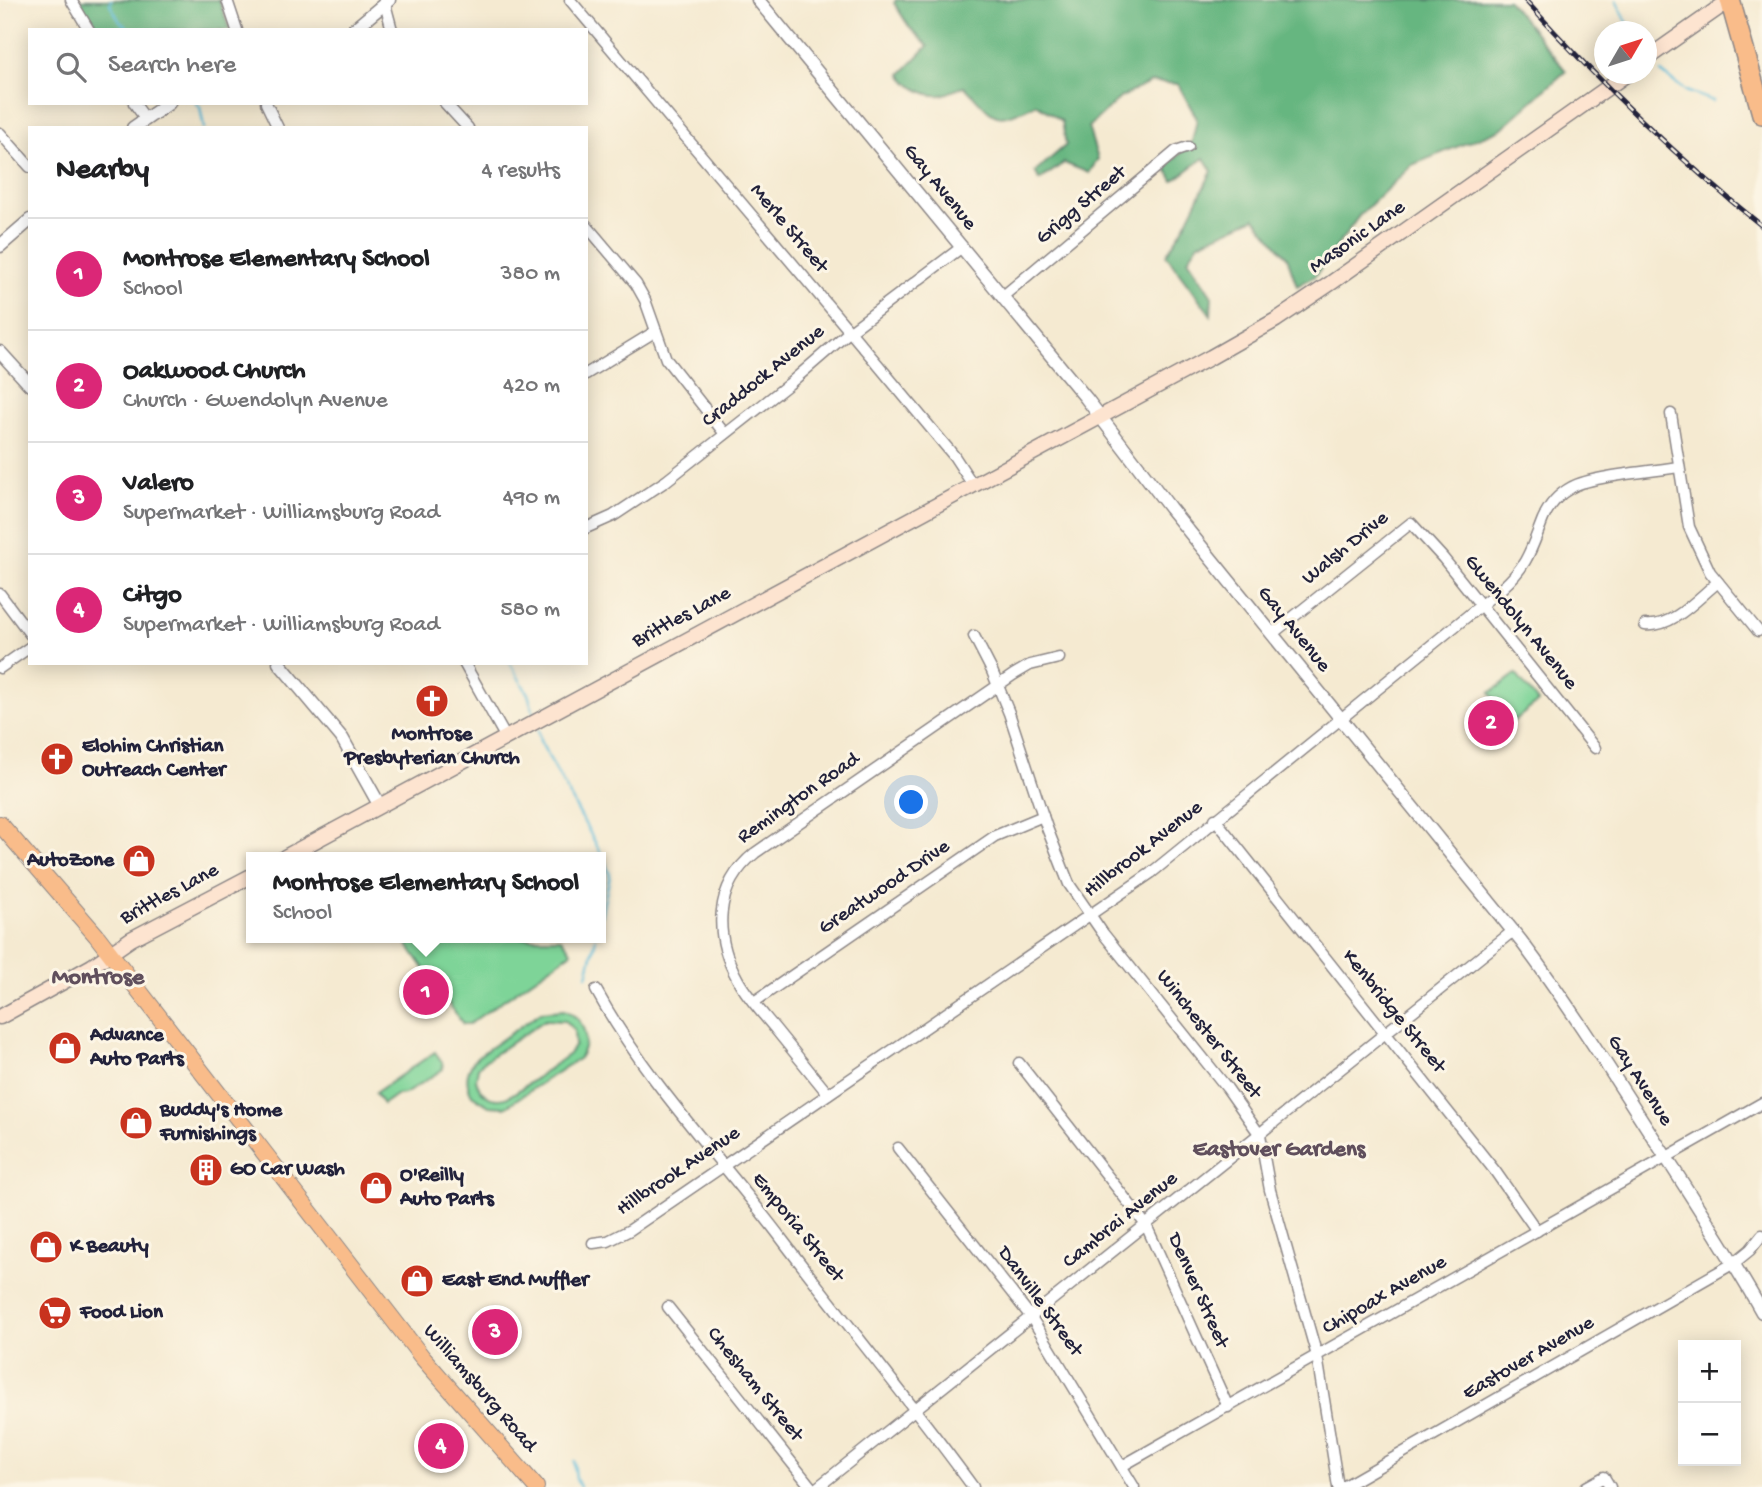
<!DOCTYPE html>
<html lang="en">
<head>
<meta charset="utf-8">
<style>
	body { margin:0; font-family:"Gochi Hand",sans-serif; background:#f6f6f6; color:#202124 }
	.controls { position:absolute; right:21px; bottom:21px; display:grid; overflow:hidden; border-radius:0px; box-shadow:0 4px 18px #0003 }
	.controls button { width:63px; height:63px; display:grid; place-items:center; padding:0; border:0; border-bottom:2px solid #e0e0e0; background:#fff; color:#202124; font:35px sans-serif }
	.compass { position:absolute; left:1594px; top:21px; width:63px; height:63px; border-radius:50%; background:#fff; box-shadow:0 4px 18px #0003; rotate:51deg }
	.you { position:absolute; left:912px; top:803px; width:24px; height:24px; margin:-18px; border:5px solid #fff; border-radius:50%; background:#1a73e8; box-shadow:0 0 0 10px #1a73e833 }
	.badge { display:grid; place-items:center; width:46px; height:46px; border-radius:50%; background:#db2777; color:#fff; font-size:23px; font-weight:700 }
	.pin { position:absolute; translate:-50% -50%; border:4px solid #fff; box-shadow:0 2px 7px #0006 }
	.popup { position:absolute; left:246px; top:852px; width:360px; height:91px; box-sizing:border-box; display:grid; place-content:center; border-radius:0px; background:#fff; filter:drop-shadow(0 2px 5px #0005); font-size:23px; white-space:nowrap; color:#757577 }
	.popup b { font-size:26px; color:#202124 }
	.popup::after { content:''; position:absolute; left:50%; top:100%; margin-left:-14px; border:14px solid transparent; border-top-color:#fff }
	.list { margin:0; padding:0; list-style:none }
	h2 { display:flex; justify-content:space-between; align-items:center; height:91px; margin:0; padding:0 28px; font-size:30px }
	h2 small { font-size:23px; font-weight:400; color:#757577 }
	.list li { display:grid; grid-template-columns:46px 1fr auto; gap:21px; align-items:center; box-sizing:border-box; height:112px; padding:0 28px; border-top:2px solid #e0e0e0 }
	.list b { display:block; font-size:26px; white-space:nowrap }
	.list p { margin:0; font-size:23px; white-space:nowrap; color:#757577 }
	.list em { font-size:23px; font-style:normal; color:#757577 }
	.icon { flex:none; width:38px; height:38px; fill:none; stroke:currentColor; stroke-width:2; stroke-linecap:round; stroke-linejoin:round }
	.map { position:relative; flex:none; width:1762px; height:1487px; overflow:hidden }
	.search { position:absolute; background:#fff; box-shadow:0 4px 18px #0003; left:28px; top:28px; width:560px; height:77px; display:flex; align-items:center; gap:18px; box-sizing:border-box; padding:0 24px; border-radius:0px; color:#757577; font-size:26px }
	.panel { position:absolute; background:#fff; box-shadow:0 4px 18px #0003; left:28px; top:126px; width:560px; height:539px; border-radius:0px }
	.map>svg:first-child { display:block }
</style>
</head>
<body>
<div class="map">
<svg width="1762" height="1487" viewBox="0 0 1762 1487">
	<rect width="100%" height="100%" fill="#fcf5e5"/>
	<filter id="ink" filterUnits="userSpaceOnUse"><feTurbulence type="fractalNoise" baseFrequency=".0143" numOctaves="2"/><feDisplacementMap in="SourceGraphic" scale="14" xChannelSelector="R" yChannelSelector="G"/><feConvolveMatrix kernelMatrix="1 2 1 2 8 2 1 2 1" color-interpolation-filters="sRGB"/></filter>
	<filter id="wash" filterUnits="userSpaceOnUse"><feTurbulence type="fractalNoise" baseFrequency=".00686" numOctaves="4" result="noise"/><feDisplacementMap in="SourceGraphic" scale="28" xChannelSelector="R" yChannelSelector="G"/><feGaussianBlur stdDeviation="1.57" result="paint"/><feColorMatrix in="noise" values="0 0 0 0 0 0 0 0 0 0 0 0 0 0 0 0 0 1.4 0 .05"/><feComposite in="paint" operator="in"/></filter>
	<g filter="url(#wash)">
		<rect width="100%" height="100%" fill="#f5ead1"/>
		<g fill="#7ed498" stroke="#507b6a" stroke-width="2" fill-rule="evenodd">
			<polygon points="1516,674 1538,702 1511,723 1490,693"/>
			<polygon points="403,938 561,938 572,952 469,1024 463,1024"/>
			<path d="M564,1010C585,1018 591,1040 579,1058L505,1107L489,1106L472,1095C464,1081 466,1069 477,1057L541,1012ZM545,1020L565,1021L574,1030L575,1045L569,1054C556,1063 517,1094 505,1098C490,1102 479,1093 476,1079L478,1068L483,1062Z"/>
			<polygon points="435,1052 442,1062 443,1069 405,1094 396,1095 383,1104 375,1093"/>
		</g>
		<g fill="#66b680" stroke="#446c5e" stroke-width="2">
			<polygon points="78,0 219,0 230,30 98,30"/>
			<path d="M896,0H1508L1566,71L1501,129L1412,165L1359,216L1315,276L1297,286L1287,257L1255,218L1199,243L1188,259L1212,296L1211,315L1166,255L1185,225L1212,171L1204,158L1173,181L1166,167L1192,142L1197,119L1178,84L1151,82L1121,97L1088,127L1098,159L1089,173L1064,163L1040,180L1035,172L1066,145L1062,121L1036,104C991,126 997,119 964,86C957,89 949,93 941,95C927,97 908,86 901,74L928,46L910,28L894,3Z"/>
		</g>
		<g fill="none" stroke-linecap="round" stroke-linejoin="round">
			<g stroke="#5bbbda" stroke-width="2.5">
				<polyline points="111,0 110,4 120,22 131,30"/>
				<polyline points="1616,0 1632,32"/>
				<polyline points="1661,72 1686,91 1713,101"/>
				<polyline points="196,103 200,107 204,128"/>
				<polyline points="510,663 528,694 534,714"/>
				<polyline points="538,730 540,741 603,857 610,875 601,916"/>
				<polyline points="587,976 596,938"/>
				<polyline points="574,1461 576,1479 580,1487"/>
			</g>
		</g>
	</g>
	<g filter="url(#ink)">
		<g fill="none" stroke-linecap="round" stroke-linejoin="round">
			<defs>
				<g id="minor">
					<polyline points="71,0 89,30"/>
					<polyline points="227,0 237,30"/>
					<polyline points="384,0 392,30"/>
					<polyline points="570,0 874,360 954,456 973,485"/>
					<polyline points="134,103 145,118"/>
					<polyline points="266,103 278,128"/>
					<polyline points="445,103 468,128"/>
					<polyline points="0,133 30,167"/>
					<polyline points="586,225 636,284 645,300 666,359 725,434"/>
					<polyline points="1002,297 1176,151 1188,147"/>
					<polyline points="586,374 656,331"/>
					<polyline points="1671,414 1689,527 1710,572 1758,631"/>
					<polyline points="586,528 613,516 666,481 789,384 849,332 962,247"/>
					<polyline points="0,594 30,634"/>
					<path d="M1645,625C1673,628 1698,598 1718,582"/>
					<polyline points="1272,634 1411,523 1443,558 1595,748"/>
					<polyline points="974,636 992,671 1009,713 1047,828 1069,884 1102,932 1227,1088 1260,1135 1270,1190 1317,1356 1338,1487"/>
					<polyline points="464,663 506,738"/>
					<polyline points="0,668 30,647"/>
					<polyline points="1215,819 1495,1171 1537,1231"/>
					<path d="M596,990C647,1083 721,1158 784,1242C846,1324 912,1403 973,1487"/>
					<polyline points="754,1002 995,836 1043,816"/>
					<polyline points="1019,1063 1146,1225 1228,1407"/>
					<path d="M828,1094C811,1073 794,1052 777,1031C764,1015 748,998 738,980C713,935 714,886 755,853L1013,675L1030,665L1059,658"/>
					<polyline points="898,1148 1031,1317 1134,1487"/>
					<path d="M593,1243L608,1241L630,1230L1151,873L1502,588C1528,565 1531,549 1543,519C1549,505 1559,494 1572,487C1591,476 1654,471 1679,467"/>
					<polyline points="668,1307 811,1487"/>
					<polyline points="1122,1466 1762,1103"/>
					<polyline points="818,1487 1513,931"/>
					<polyline points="1343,1487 1734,1263 1750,1250 1762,1235"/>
					<polyline points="1586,1487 1604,1477 1610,1487"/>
				</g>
				<g id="tertiary">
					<path d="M758,0L1086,398L1170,508L1521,941C1567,1002 1608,1067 1649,1131C1688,1191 1727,1250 1762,1312"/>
					<polyline points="353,30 389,0"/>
					<polyline points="133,128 169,103"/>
					<polyline points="0,246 30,220"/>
					<polyline points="0,352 30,385"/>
					<polyline points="279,663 342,738 380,806"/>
				</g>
				<g id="secondary">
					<polyline points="1646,59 1730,0"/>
					<polyline points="285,857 1211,357 1276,320 1331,283 1627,74"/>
					<polyline points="0,1017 92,966 131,939 251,876"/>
				</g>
				<polyline id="primary" points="0,824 96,935 422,1357 536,1487"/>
				<polyline id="motorway" points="1730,0 1762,114"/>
			</defs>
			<use href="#minor" stroke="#8c8686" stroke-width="13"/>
			<use href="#tertiary" stroke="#8c8686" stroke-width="15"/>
			<use href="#secondary" stroke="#8c8686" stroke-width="17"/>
			<use href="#primary" stroke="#8c8686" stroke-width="18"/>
			<use href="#motorway" stroke="#8c8686" stroke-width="22"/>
			<use href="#minor" stroke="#fff" stroke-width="10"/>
			<use href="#tertiary" stroke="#fff" stroke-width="12"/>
			<use href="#secondary" stroke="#fde4d0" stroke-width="14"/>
			<use href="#primary" stroke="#f9bc8a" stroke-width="16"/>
			<use href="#motorway" stroke="#f9bc8a" stroke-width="19"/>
			<defs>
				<path id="rail" d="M1525,0C1599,82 1676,157 1762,226"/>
			</defs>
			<use href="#rail" stroke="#22223b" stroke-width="5"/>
			<use href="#rail" stroke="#fcf5e5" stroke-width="2.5" stroke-dasharray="8" stroke-linecap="butt"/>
		</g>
	</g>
	<defs>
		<symbol id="church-disc" viewBox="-11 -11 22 22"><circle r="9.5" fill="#c8321e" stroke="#fcf5e5"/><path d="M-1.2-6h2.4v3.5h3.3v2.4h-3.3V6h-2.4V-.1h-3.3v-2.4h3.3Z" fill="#fff"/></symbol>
		<symbol id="shop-disc" viewBox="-11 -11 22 22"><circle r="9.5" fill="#c8321e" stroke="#fcf5e5"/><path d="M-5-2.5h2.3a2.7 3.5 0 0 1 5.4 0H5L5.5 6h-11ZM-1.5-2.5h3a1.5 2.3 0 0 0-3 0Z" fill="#fff"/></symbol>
		<symbol id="building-disc" viewBox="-11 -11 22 22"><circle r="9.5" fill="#c8321e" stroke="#fcf5e5"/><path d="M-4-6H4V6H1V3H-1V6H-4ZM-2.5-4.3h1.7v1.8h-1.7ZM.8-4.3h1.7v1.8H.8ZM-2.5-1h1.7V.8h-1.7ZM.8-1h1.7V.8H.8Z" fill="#fff"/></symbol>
		<symbol id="supermarket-disc" viewBox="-11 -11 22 22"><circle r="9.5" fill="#c8321e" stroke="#fcf5e5"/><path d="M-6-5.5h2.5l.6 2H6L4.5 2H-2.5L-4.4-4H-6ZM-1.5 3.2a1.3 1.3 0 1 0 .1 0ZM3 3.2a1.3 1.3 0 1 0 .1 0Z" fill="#fff"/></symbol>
	</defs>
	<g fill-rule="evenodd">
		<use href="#church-disc" x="413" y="682" width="38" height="38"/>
		<use href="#church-disc" x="38" y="740" width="38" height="38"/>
		<use href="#shop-disc" x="120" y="842" width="38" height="38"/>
		<use href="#shop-disc" x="46" y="1029" width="38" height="38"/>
		<use href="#shop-disc" x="117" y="1104" width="38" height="38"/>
		<use href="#building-disc" x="187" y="1151" width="38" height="38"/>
		<use href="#shop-disc" x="357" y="1169" width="38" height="38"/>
		<use href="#shop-disc" x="27" y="1228" width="38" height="38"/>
		<use href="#shop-disc" x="398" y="1262" width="38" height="38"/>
		<use href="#supermarket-disc" x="36" y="1294" width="38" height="38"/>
	</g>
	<g text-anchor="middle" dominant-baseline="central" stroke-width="6" stroke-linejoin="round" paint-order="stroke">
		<g font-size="21" fill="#22223b" stroke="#fcf5e5">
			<text transform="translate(939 188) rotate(51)">Gay Avenue</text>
			<text transform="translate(1082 206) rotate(-40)">Grigg Street</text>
			<text transform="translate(788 229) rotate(50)">Merle Street</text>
			<text transform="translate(1358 238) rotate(-35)">Masonic Lane</text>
			<text transform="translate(764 377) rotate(-39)">Craddock Avenue</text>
			<text transform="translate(1346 549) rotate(-39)">Walsh Drive</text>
			<text transform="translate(682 618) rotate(-28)">Brittles Lane</text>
			<text transform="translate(1520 623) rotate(51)">Gwendolyn Avenue</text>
			<text transform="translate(1293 630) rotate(51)">Gay Avenue</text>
			<text transform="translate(799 799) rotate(-35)">Remington Road</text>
			<text transform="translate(1144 850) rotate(-38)">Hillbrook Avenue</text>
			<text transform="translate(885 888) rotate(-34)">Greatwood Drive</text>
			<text transform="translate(170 895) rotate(-28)">Brittles Lane</text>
			<text transform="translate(1393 1012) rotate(51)">Kenbridge Street</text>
			<text transform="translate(1208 1035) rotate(52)">Winchester Street</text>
			<text transform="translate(1639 1081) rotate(57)">Gay Avenue</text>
			<text transform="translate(679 1172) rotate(-34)">Hillbrook Avenue</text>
			<text transform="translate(1121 1221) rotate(-39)">Cambrai Avenue</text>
			<text transform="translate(797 1228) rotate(51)">Emporia Street</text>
			<text transform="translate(1197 1291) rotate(66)">Denver Street</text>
			<text transform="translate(1385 1296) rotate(-30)">Chipoax Avenue</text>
			<text transform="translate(1039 1302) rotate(54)">Danville Street</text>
			<text transform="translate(1529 1359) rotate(-30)">Eastover Avenue</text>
			<text transform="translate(754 1385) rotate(51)">Chesham Street</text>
			<text transform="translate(479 1389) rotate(49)">Williamsburg Road</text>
		</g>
		<g font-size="21" font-weight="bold" fill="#22223b" stroke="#fcf5e5" text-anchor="start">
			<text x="432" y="735" text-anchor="middle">Montrose<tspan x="432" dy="24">Presbyterian Church</tspan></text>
			<text x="82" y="747">Elohim Christian<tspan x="82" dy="24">Outreach Center</tspan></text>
			<text x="114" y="861" text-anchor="end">AutoZone</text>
			<text x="90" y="1036">Advance<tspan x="90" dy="24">Auto Parts</tspan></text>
			<text x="160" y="1111">Buddy's Home<tspan x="160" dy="24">Furnishings</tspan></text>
			<text x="230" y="1170">GO Car Wash</text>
			<text x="400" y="1176">O'Reilly<tspan x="400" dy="24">Auto Parts</tspan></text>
			<text x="70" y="1247">K Beauty</text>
			<text x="442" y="1281">East End Muffler</text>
			<text x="80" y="1313">Food Lion</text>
		</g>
		<g font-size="23" font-weight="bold" fill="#604f5c" stroke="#fcf5e5">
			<text x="1279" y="1150">Eastover Gardens</text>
		</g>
		<g font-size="24" font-weight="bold" fill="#604f5c" stroke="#fcf5e5">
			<text x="98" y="978">Montrose</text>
		</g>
	</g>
</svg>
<div class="controls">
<button>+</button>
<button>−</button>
</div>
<svg class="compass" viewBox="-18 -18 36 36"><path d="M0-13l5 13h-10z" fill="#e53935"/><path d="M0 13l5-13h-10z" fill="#757577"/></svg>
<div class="you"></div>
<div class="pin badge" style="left:426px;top:992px">1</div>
<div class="popup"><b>Montrose Elementary School</b>School</div>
<div class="pin badge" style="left:1491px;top:723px">2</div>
<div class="pin badge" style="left:495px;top:1332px">3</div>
<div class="pin badge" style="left:441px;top:1446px">4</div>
<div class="search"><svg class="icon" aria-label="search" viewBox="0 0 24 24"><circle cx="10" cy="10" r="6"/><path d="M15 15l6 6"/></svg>Search here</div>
<section class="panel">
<h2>Nearby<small>4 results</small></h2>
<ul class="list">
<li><span class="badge">1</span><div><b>Montrose Elementary School</b><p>School</p></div><em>380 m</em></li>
<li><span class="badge">2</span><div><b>Oakwood Church</b><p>Church · Gwendolyn Avenue</p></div><em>420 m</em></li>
<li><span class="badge">3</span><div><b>Valero</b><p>Supermarket · Williamsburg Road</p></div><em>490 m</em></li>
<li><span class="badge">4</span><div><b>Citgo</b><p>Supermarket · Williamsburg Road</p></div><em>580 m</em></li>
</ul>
</section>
</div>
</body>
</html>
